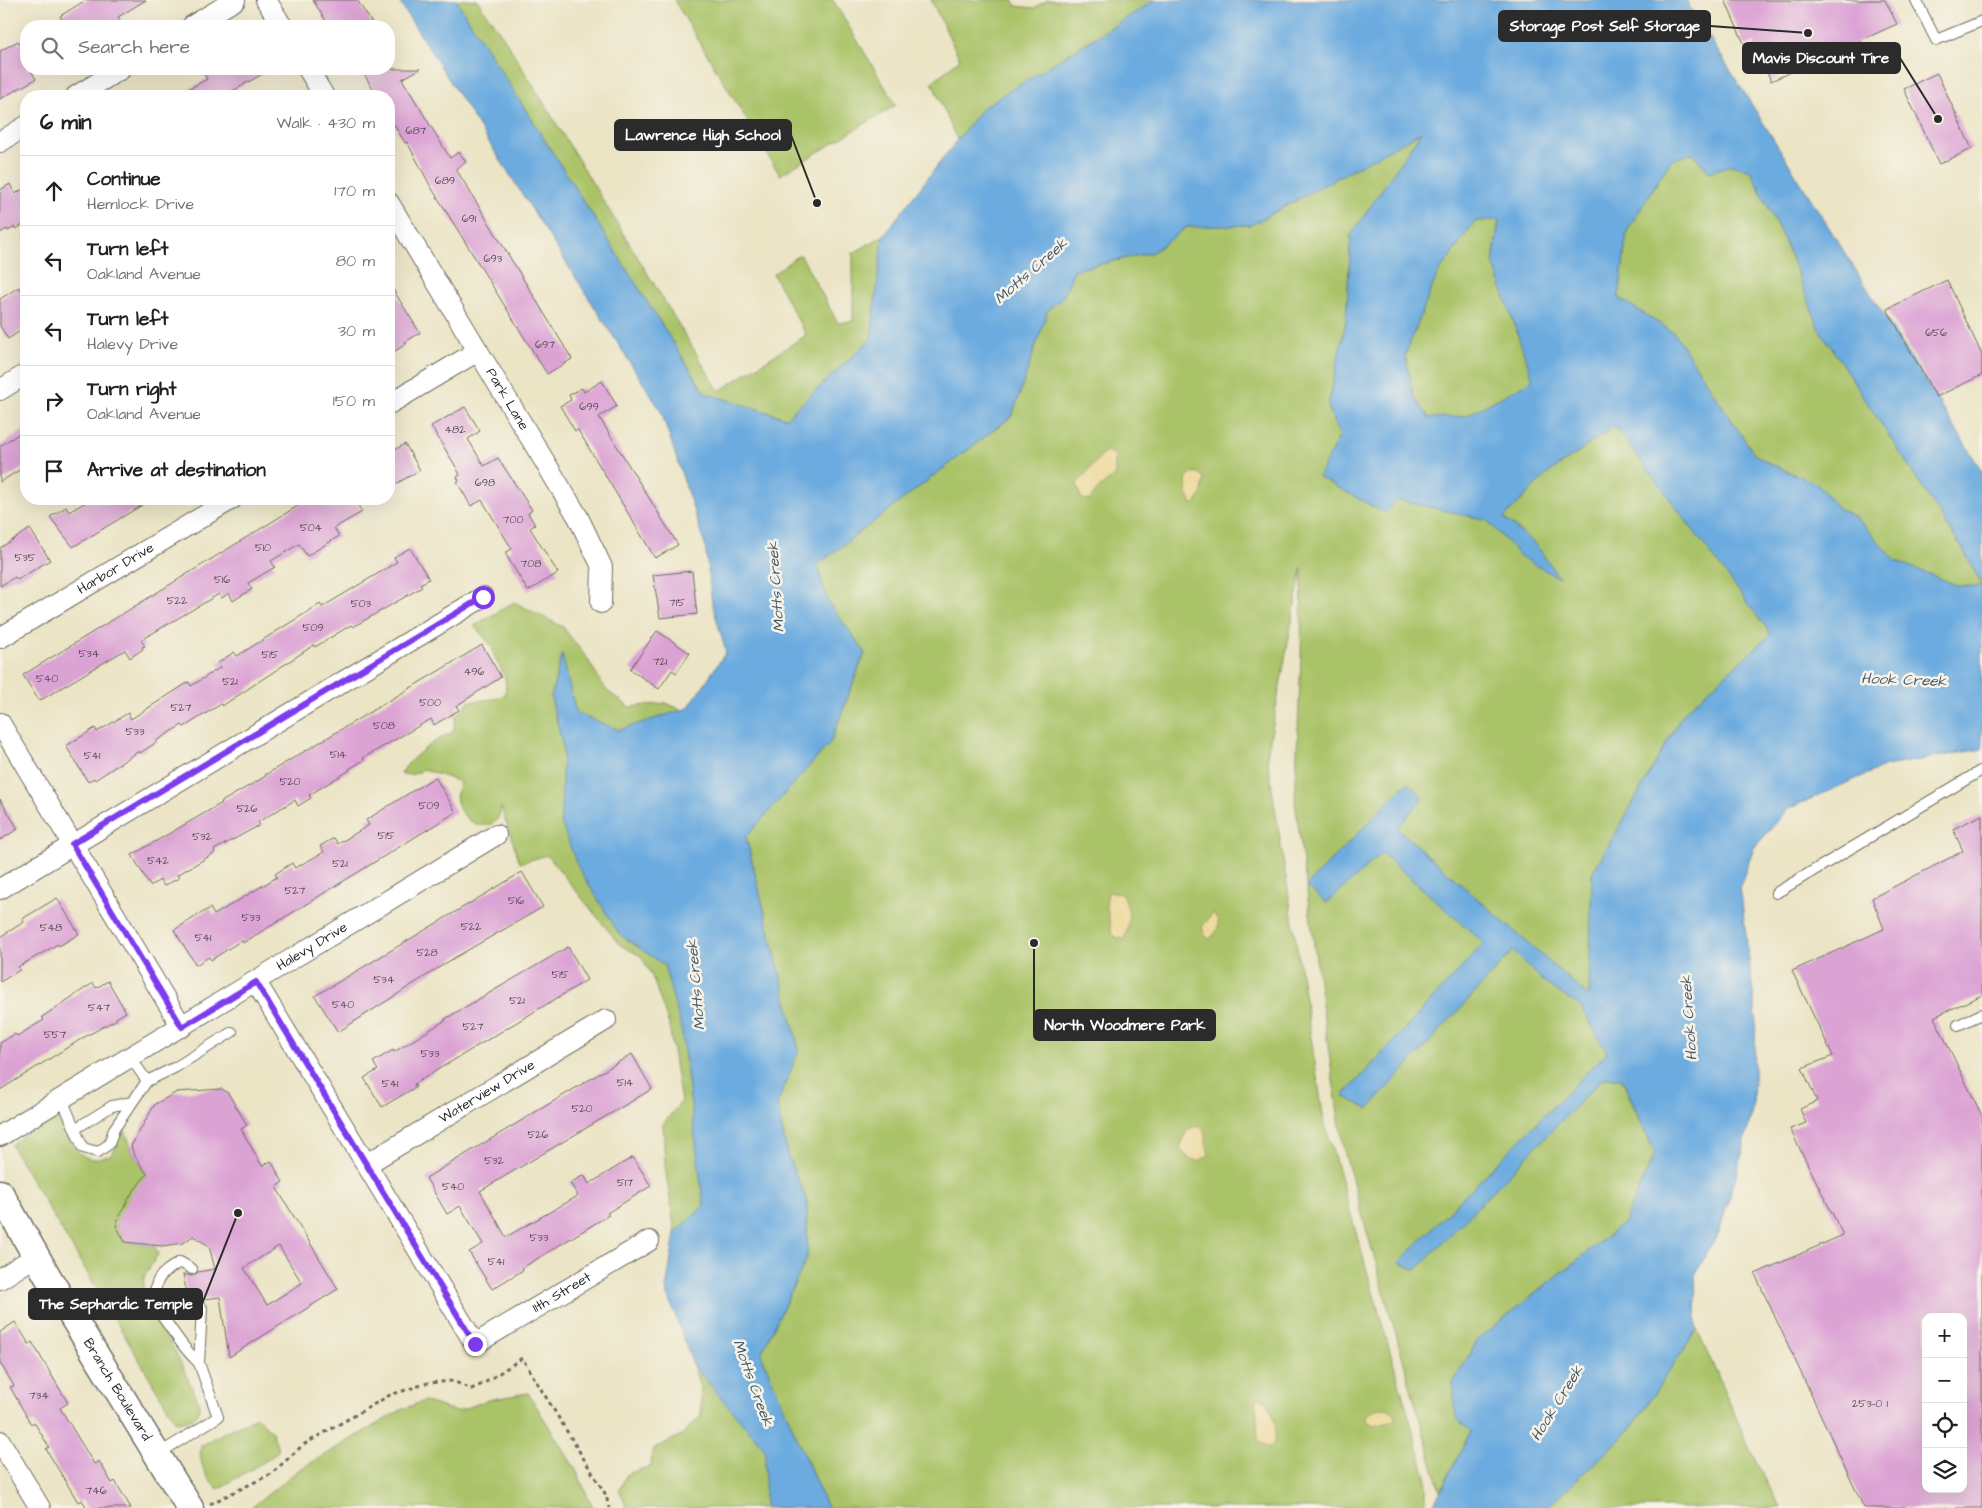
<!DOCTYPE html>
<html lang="en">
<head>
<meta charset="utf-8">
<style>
	body { margin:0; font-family:"Architects Daughter",sans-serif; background:#f6f6f6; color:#202124 }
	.controls { position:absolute; right:15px; bottom:15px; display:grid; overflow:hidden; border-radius:10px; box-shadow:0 5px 20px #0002 }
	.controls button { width:45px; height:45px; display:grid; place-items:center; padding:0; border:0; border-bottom:1px solid #e0e0e0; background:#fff; color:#202124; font:25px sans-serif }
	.stop { position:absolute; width:15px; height:15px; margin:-11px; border:4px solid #7c3aed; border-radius:50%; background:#fff }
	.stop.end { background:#7c3aed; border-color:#fff; box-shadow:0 1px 5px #0008 }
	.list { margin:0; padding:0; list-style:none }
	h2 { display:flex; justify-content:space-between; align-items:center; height:65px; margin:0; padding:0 20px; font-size:21px }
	h2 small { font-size:16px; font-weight:400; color:#757577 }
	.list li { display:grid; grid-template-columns:32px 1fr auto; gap:15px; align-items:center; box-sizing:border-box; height:70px; padding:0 20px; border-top:1px solid #e0e0e0 }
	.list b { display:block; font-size:19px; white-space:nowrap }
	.list p { margin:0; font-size:16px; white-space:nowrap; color:#757577 }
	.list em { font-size:16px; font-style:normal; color:#757577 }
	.icon { flex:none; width:28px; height:28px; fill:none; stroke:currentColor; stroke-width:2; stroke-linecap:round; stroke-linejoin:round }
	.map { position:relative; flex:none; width:1982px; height:1508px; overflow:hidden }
	.search { position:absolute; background:#fff; box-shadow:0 5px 20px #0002; left:20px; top:20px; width:375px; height:55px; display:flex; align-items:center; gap:12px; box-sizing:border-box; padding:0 18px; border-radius:20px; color:#757577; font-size:19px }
	.panel { position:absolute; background:#fff; box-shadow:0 5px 20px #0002; left:20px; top:90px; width:375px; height:415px; border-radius:20px }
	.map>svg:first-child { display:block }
</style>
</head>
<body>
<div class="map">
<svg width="1982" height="1508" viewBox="0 0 1982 1508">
	<rect width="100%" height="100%" fill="#f7f3e8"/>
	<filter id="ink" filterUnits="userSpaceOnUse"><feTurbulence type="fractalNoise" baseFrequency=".02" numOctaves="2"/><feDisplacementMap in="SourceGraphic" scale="10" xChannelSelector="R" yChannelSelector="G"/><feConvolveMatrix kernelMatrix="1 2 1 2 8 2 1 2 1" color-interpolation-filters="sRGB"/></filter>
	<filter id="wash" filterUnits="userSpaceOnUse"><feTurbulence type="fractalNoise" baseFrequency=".0096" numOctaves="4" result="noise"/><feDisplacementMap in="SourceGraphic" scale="20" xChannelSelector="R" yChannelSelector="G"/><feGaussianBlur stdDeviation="1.12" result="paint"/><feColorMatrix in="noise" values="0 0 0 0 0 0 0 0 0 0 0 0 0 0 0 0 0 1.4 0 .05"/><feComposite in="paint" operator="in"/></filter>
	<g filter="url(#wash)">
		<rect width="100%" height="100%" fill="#ebe4c5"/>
		<g fill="#aac368" stroke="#6a774a">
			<polygon points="456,0 477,0 506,41 719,391 806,335 773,274 800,254 838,323 853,321 853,253 883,236 871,339 786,418 705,393"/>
			<polygon points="674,0 833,0 896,105 780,175"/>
			<polygon points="931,0 1013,0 1016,6 1034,8 1047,0 1155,0 982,108 957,140 932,82 960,59"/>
			<polygon points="1422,131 1351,235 1346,321 1328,406 1340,435 1398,500 1487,520 1521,557 1538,547 1504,518 1546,475 1615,426 1772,634 1684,712 1620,826 1592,873 1589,997 1397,828 1307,886 1327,903 1382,853 1484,943 1343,1096 1368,1108 1513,951 1547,985 1580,1006 1608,1052 1400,1263 1416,1270 1603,1078 1621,1078 1655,1153 1624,1223 1479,1338 1453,1383 1471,1431 1440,1491 1343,1147 1325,1026 1295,802 1301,656 1302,567 1267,756 1324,1121 1427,1480 1425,1508 827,1508 761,1354 807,1258 807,1200 788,1158 777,1104 799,1050 746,837 830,743 865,653 828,602 817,565 1012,416 1048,310 1063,297 1074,270 1153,252 1187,227 1251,225"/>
			<polygon points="1693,153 1709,172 1732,164 1751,171 1784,240 1820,330 1964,551 1982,586 1959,586 1896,561 1858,519 1838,508 1817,484 1771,464 1754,454 1674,333 1619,298 1627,231 1671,160"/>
			<polygon points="1499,220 1493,262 1534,380 1466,416 1429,418 1414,397 1405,355 1437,275 1475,221"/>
			<path d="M514,602L563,627L588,660L606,690L629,707L666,703L682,710L619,730L576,713L562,656L551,697L563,747L561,823L664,965L681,1026L704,1206L675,1233L665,1166L663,1124L681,1102L669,1025L652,976L641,956L620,945L547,855L520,863L501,807C500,809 501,812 500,814C491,836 461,823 457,802C455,795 458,789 460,782L423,769C417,775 409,775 401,774C408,759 437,738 453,732L456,716L468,702L500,698L505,694L506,684L504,674L496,661L491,645L474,626Z"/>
			<path d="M55,1112C61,1125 73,1153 88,1158C95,1160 105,1157 112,1154L125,1130L134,1155L147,1174L116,1226L125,1242L155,1246L158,1254L144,1277L142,1299L175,1351L197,1398C204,1416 192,1420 176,1422L11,1145Z"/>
			<polygon points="1697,1329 1750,1449 1780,1508 1546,1508 1630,1430"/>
			<polygon points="693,1365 766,1449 765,1508 627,1508 619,1490 627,1474 651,1466 652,1450 681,1435 701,1416 701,1391"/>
			<polygon points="528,1393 576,1470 593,1508 251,1508 297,1471 401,1410 424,1401 456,1412 488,1400"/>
			<path d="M257,1417L272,1432L279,1450L269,1459L218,1489C206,1480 198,1461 201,1446L223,1433Z"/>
		</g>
		<g fill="#eeda9e" stroke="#8c8264">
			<polygon points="1107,451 1115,455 1115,475 1098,489 1089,501 1081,498 1077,484 1099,458"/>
			<path d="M1196,472L1204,477C1203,488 1202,498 1193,505C1186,495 1185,489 1187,477Z"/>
			<path d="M1108,892L1122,894C1131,910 1130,923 1124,939L1116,938L1112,934L1106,903Z"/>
			<path d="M1213,913C1222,923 1219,931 1209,939L1205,935L1202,927Z"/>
			<polygon points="1198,1125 1204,1131 1209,1155 1199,1161 1189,1159 1180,1148 1187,1130"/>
			<path d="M1256,1398H1261C1274,1408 1281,1433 1271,1447H1266L1258,1441Z"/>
			<polygon points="1387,1408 1395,1413 1395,1420 1373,1425 1366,1420 1367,1414 1376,1410"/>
		</g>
		<path fill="#6cabdf" stroke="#4c6b85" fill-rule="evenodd" d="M398,0H456L705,393L786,418L871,339L883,236L982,108L1155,0H1686L1982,471V585L1964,551L1820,330L1784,240L1751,171L1732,165L1709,172L1693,153L1671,160L1627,231L1619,298L1674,333L1754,454L1771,464L1817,484L1838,508L1858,519L1896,561L1959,586H1982V749L1885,766L1788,809L1754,848L1740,886L1756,1018L1753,1106L1740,1163L1719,1232L1695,1275L1697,1329L1630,1430L1546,1508H1432L1471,1431L1456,1418L1453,1383L1479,1338L1624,1223L1655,1153L1622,1078H1603L1416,1270L1399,1262L1607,1052L1580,1006L1547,985L1513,951L1368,1109L1343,1096L1484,943L1382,853L1327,903L1306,886L1408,782L1423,798L1397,828L1589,997L1592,873L1620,826L1684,712L1771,634L1615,426L1546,475L1504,518L1538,547L1559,578L1521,557L1487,520L1398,500L1385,513L1318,477L1340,435L1328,406L1346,321L1351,235L1421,132L1251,225L1187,227L1153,252L1074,270L1063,297L1048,310L1012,416L817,565L828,602L865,652L830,743L746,837L799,1050L777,1104L788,1158L807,1200V1258L761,1354L827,1508H765V1449L693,1365L666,1289L675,1233L704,1206L681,1027L664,965L619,934L578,867L561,823L563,747L551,697L562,654L576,713L619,730L688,708L726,652L712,603L705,545L661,411ZM1499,220L1493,262L1533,380L1466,416L1429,418L1414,397L1405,355L1437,275L1475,221Z"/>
		<g id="blocks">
			<g fill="#dba2d4" fill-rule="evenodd">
				<polygon points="86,0 146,0 118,17 124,26 66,26 60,16"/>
				<polygon points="313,0 357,0 374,26 329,26"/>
				<polygon points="1725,0 1885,0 1897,24 1771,81 1754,42 1745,46"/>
				<polygon points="26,40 26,69 30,69 36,79 0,99 0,51 18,41 20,44"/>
				<polygon points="201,69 271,69 224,96 176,96 207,79"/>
				<polygon points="361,69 420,69 402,79 450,158 459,152 466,162 456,169 572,359 547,374 431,187 407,142 405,143 389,116 389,96 377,96"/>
				<polygon points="1937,73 1972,149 1939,164 1904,89"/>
				<polygon points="10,184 15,194 26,187 26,223 16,229 15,227 8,231 7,229 0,233 0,190"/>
				<polygon points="1947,280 1982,355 1982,375 1936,397 1887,309"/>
				<polygon points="389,283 420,333 405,342 406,344 389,355"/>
				<polygon points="19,287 26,298 26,327 8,339 0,326 0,299"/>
				<polygon points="602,381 617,406 599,417 678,545 655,558 578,430 575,431 560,406 571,400 569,395 582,388 584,392"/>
				<polygon points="465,407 480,431 468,439 484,466 498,458 532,510 528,513 535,525 530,528 558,573 528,591 505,553 512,549 482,500 471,506 457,482 459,481 457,477 460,475 456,467 431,426"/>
				<polygon points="26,429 26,466 0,482 0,446"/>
				<polygon points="405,444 420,470 389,488 389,453"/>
				<polygon points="91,499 152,499 73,547 50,517 66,507 69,512"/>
				<polygon points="309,499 354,499 362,512 334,528 339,536 307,556 299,544 271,561 275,567 248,583 252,589 233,601 229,593 222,598 219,594 141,640 145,646 142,647 143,649 130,658 125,650 39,701 23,675"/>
				<polygon points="30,529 50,560 17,580 15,577 0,586 0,548"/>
				<polygon points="410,548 429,579 420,584 422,587 353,627 351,625 315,647 314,645 222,706 221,704 184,727 182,725 156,741 157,742 140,753 139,751 95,780 94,778 88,782 66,746 95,728 97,732 128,713 131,719 189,682 191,686 221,667 218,663 234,652 237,656 320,604 322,607 397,562 394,557"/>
				<polygon points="692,571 697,614 660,618 653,575"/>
				<polygon points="657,631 690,653 676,673 672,670 659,689 630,669"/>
				<polygon points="482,645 501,677 456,706 459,710 434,725 431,719 363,758 364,760 349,769 350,770 309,795 311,798 298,806 295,800 258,822 260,825 214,850 215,853 177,875 179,878 164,886 160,880 150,886 132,855 222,803 221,802 266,776 265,775"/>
				<polygon points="435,777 456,812 243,943 242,940 211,960 209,957 196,965 174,930 210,908 214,915 277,877 275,874 292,863 295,868 324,852 320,846 334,838 338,844 369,825 366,820"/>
				<polygon points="0,799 18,829 0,840"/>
				<path d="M1982,815V995L1934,1017L1982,1116V1508H1864L1755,1274L1843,1235L1790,1129L1806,1123L1800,1109L1817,1101L1802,1068L1833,1056L1792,971L1884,929L1872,898L1963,851L1953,829ZM1926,1317H1963V1489H1926Z"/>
				<polygon points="522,872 543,907 454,958 338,1032 315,996"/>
				<polygon points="57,898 79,934 59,946 58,944 18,967 20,970 0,982 0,937 24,922 22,919"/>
				<polygon points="568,947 587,980 414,1084 416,1087 382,1107 364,1078 378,1070 373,1062 393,1050 394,1052 446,1020 445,1019"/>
				<polygon points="108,981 126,1012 116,1018 117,1019 81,1039 0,1090 0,1043 15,1034 17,1036 44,1020 42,1017 93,983 96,988"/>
				<polygon points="632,1054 652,1089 480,1191 506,1237 578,1196 570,1183 584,1175 589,1184 633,1157 651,1186 607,1213 609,1215 522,1268 523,1270 492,1289 469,1252 483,1244 460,1206 447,1214 426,1178"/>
				<path d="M222,1089L228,1093L247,1125L241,1129L262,1166L271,1161L283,1182L276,1187L338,1289L229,1357L220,1297L188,1301L183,1274L192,1276L198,1272L215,1269L209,1246L193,1236L183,1243L162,1246L125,1242L116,1226L119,1216L132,1193L147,1174L134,1155L131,1146L155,1104L177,1092ZM279,1246L302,1283L267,1305L244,1268Z"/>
				<polygon points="15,1322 29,1344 32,1342 68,1403 60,1408 94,1464 99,1461 112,1483 115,1481 131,1508 87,1508 82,1500 78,1502 46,1449 49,1447 34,1422 31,1424 10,1387 14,1386 0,1363 0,1332"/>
			</g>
		</g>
	</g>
	<g filter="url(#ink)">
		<use href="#blocks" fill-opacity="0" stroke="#6e6c61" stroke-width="1"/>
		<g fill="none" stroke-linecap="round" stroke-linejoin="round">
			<defs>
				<g id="service">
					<polyline points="1916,0 1936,40 1982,21"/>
					<polyline points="1776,893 1982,770"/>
					<polyline points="1958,1025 1982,1014"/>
					<polyline points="127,1059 135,1064 147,1081"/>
					<polyline points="59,1100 65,1106 83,1148 98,1152 109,1144 114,1129 147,1081 176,1067 232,1032"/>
					<polyline points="75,1129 112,1106 132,1102"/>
					<path d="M192,1269L180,1262C157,1276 155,1279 154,1306C171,1326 180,1346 199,1363"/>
					<polyline points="158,1454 218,1417 199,1363 202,1308"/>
				</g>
				<g id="minor">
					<polyline points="266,0 282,26"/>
					<polyline points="192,26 235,0"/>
					<polyline points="308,69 324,96"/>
					<polyline points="76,96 121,69"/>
					<polyline points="0,142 26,126"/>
					<path id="s1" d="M389,203L578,517L602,567L601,603"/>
					<polyline points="0,390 26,374"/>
					<polyline points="389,404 478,351"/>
					<path id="s2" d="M0,638L232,499"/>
					<polyline points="0,723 182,1027"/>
					<polyline points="0,889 483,597"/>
					<path id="s3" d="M256,982L475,1344L649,1241"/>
					<path id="s4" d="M0,1136L496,835"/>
					<path id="s5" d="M367,1164L606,1020"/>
					<polyline points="0,1279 36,1256"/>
					<polyline points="0,1441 40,1508"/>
				</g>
				<g id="tertiary">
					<path id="s6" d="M0,1193L48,1277L190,1508"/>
				</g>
			</defs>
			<use href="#service" stroke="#6e6c61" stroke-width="12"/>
			<use href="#minor" stroke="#6e6c61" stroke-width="22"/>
			<use href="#tertiary" stroke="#6e6c61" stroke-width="29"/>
			<polyline stroke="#6e6c61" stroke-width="3" stroke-dasharray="4 4" stroke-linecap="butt" points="210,1504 271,1474 303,1445 390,1395 428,1383 453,1381 471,1389 483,1384 522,1358 606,1495 609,1508"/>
			<use href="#service" stroke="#fff" stroke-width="10"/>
			<use href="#minor" stroke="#fff" stroke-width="20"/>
			<use href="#tertiary" stroke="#fff" stroke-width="26"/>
		</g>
	</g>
	<g fill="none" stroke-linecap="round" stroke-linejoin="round" filter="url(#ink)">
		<polyline stroke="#7c3aed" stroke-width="6" points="475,1344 256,982 182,1027 72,844 483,597"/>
	</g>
	<g text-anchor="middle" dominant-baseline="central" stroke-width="5" stroke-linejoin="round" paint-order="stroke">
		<g font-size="11" fill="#574955">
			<text x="416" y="130">687</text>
			<text x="445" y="180">689</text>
			<text x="469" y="218">691</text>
			<text x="493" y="258">693</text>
			<text x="1936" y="332">656</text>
			<text x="545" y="344">697</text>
			<text x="589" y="406">699</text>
			<text x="455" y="429">482</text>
			<text x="485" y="482">698</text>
			<text x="513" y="519">700</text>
			<text x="311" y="527">504</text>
			<text x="263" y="547">510</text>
			<text x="25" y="557">535</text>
			<text x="531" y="563">708</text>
			<text x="222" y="579">516</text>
			<text x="177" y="600">522</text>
			<text x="677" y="602">715</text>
			<text x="361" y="603">503</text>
			<text x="313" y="627">509</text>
			<text x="89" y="653">534</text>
			<text x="270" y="654">515</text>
			<text x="660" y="661">721</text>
			<text x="474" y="671">496</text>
			<text x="47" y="678">540</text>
			<text x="230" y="681">521</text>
			<text x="430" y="702">500</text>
			<text x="181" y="707">527</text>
			<text x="384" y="725">508</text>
			<text x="135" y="731">533</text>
			<text x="338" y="754">514</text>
			<text x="92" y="755">541</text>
			<text x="290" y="781">520</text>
			<text x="429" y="805">509</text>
			<text x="247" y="808">526</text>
			<text x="386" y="835">515</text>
			<text x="202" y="836">532</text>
			<text x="158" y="860">542</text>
			<text x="340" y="863">521</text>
			<text x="295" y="890">527</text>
			<text x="516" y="900">516</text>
			<text x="251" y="917">533</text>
			<text x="471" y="926">522</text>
			<text x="51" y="927">548</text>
			<text x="203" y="937">541</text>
			<text x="427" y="952">528</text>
			<text x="560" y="974">515</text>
			<text x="384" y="979">534</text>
			<text x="517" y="1000">521</text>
			<text x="343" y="1004">540</text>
			<text x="99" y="1007">547</text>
			<text x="473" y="1026">527</text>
			<text x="55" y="1034">557</text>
			<text x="430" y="1053">533</text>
			<text x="625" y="1082">514</text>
			<text x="390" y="1083">541</text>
			<text x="582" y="1108">520</text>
			<text x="538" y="1134">526</text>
			<text x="494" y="1160">532</text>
			<text x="625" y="1182">517</text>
			<text x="453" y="1186">540</text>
			<text x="539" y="1237">533</text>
			<text x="496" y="1261">541</text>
			<text x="39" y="1395">734</text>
			<text x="1870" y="1403">253-0 1</text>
			<text x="96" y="1490">746</text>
		</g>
		<g font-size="14" fill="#2b2b2b" stroke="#f7f3e8">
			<text stroke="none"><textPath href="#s1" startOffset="229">Park Lane</textPath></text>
			<text stroke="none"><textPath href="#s2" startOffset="135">Harbor Drive</textPath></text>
			<text stroke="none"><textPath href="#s4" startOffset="365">Halevy Drive</textPath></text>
			<text stroke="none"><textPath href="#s5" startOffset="140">Waterview Drive</textPath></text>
			<text stroke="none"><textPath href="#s3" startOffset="524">11th Street</textPath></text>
			<text stroke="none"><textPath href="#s6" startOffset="229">Branch Boulevard</textPath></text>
		</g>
		<g font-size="15" font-style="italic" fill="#42586a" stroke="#f7f3e8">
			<text transform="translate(1031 271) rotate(-41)">Motts Creek</text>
			<text transform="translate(776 587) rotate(-94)">Motts Creek</text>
			<text transform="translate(1904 680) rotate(2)">Hook Creek</text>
			<text transform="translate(696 985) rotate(-95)">Motts Creek</text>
			<text transform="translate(1689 1018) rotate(-94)">Hook Creek</text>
			<text transform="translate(753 1383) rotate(70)">Motts Creek</text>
			<text transform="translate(1557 1403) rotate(-58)">Hook Creek</text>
		</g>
	</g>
	<path fill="none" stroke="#2b2b2b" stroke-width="2" d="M1808 33L1710 26M1938 119L1900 58M817 203L791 135M1034 943L1034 1025M238 1213L202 1304"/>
	<g fill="#2b2b2b" stroke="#f7f3e8" stroke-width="2">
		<circle cx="1808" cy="33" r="5"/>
		<circle cx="1938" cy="119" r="5"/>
		<circle cx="817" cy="203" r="5"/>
		<circle cx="1034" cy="943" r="5"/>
		<circle cx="238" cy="1213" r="5"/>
	</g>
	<g fill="#2b2b2b" stroke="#2b2b2b" stroke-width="2">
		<rect x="1499" y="11" width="211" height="30" rx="5"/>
		<rect x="1743" y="43" width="157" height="30" rx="5"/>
		<rect x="615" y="120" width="176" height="30" rx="5"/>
		<rect x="1034" y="1010" width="181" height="30" rx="5"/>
		<rect x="29" y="1289" width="173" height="30" rx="5"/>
	</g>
	<g font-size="15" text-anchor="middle" font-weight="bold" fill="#fff">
		<text x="1605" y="31">Storage Post Self Storage</text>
		<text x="1821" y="63">Mavis Discount Tire</text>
		<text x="703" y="140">Lawrence High School</text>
		<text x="1125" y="1030">North Woodmere Park</text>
		<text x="116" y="1309">The Sephardic Temple</text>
	</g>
</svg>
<div class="controls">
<button>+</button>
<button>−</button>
<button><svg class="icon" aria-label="locate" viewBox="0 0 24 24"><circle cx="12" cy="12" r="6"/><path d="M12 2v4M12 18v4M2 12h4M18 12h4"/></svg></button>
<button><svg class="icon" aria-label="layers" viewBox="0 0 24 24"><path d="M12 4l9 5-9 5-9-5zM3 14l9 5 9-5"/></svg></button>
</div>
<div class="stop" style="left:483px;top:597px"></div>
<div class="stop end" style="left:475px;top:1344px"></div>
<div class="search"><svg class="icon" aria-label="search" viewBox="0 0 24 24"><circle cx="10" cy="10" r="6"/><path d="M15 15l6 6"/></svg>Search here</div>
<section class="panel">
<h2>6 min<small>Walk · 430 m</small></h2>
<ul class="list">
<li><svg class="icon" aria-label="ahead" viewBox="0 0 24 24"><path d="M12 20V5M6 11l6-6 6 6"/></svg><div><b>Continue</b><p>Hemlock Drive</p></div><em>170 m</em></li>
<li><svg class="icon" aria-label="left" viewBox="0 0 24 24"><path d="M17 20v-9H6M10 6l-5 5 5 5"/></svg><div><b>Turn left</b><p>Oakland Avenue</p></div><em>80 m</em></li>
<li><svg class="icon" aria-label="left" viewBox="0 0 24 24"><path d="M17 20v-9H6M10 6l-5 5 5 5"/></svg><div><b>Turn left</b><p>Halevy Drive</p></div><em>30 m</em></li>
<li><svg class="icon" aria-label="right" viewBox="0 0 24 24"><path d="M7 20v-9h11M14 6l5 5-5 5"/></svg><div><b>Turn right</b><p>Oakland Avenue</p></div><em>150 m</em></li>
<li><svg class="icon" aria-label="arrive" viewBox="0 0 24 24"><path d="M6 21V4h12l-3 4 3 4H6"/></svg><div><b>Arrive at destination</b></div></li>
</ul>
</section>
</div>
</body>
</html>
